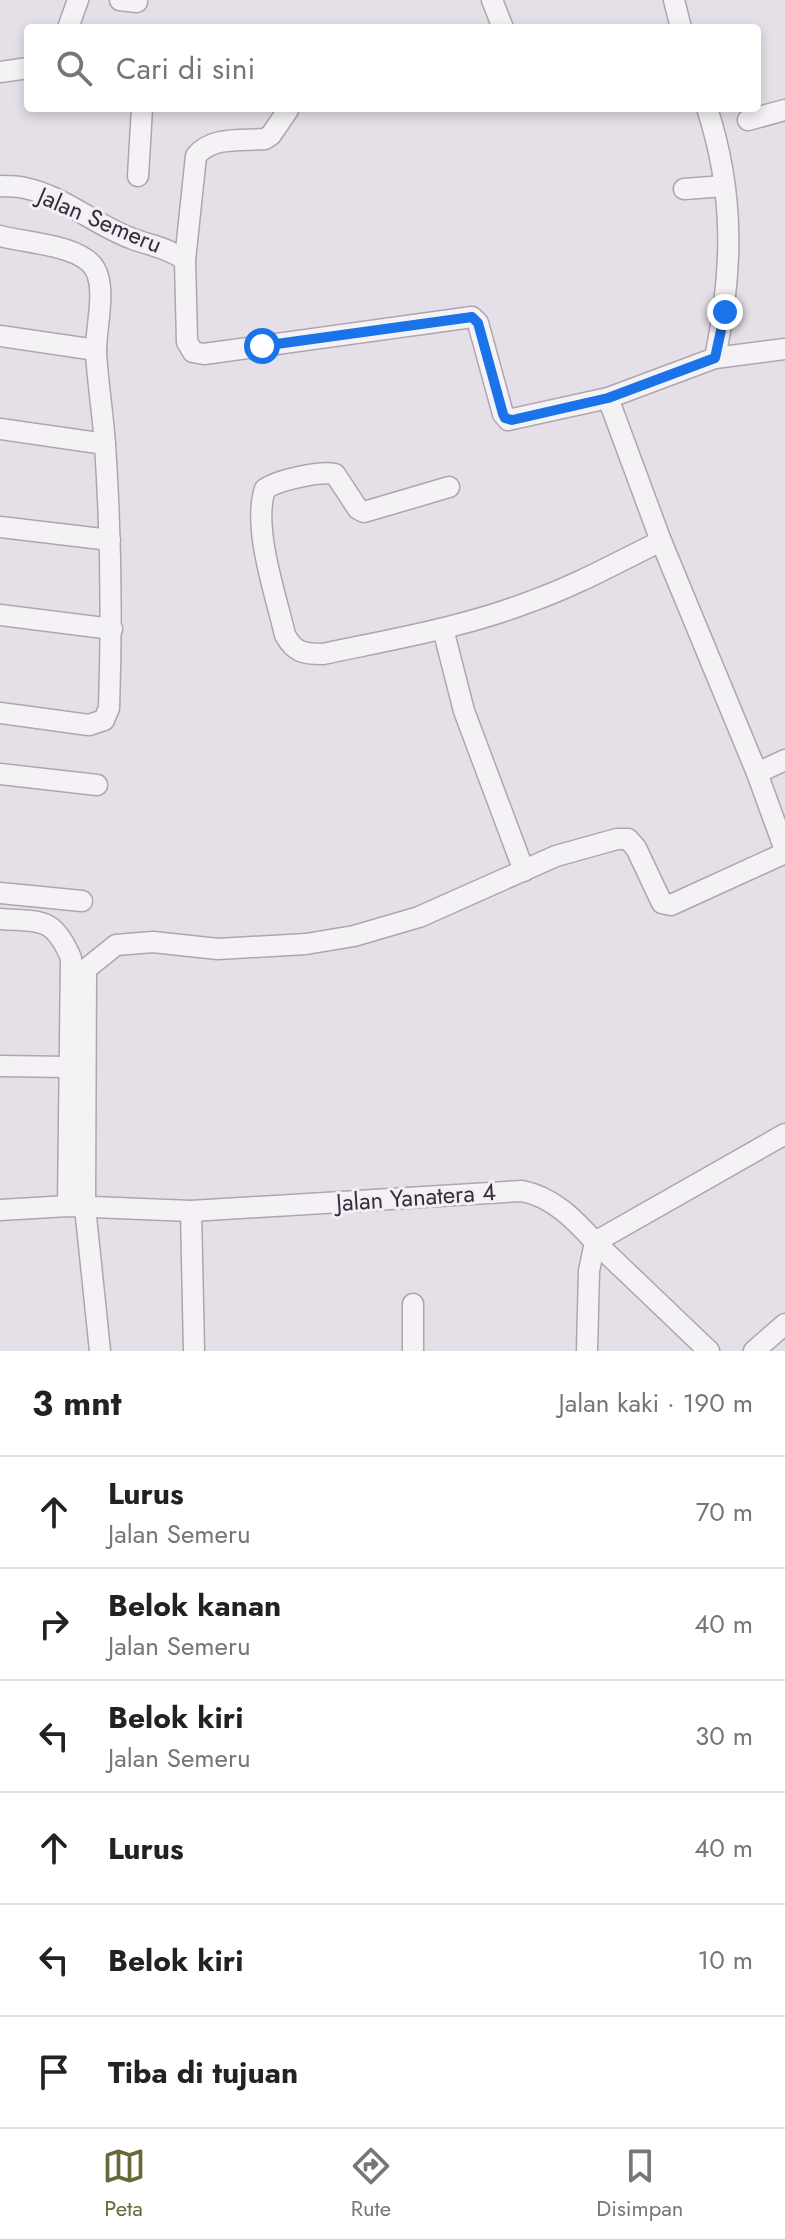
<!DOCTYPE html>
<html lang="id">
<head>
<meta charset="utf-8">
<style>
	body { margin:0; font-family:Jost,sans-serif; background:#f6f6f6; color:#222 }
	.stop { position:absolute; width:24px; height:24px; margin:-18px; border:6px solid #1a73e8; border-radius:50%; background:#fff }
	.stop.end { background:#1a73e8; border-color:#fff; box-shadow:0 2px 8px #0008 }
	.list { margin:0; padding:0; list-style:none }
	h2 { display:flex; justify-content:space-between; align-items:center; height:104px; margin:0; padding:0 32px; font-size:34px }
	h2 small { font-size:26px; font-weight:400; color:#767676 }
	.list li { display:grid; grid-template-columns:52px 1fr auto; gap:24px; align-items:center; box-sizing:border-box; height:112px; padding:0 32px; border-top:2px solid #e0e0e0 }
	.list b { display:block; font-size:30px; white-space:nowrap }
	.list p { margin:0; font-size:26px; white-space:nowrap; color:#767676 }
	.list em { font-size:26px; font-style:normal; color:#767676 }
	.icon { flex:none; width:44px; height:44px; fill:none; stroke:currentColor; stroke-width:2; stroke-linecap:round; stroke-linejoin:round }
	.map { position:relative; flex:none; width:785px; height:1351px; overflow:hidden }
	.search { position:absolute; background:#fff; box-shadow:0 4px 12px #0003; left:24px; right:24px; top:24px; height:88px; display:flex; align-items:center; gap:20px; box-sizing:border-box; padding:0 28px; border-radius:8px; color:#767676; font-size:30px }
	.sheet { height:776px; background:#fff }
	nav { display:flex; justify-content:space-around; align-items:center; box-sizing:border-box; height:112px; border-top:2px solid #e0e0e0; background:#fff; font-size:22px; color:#767676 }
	nav a { display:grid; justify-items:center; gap:4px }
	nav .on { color:#686838 }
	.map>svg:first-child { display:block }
</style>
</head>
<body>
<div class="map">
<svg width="785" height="1351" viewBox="0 0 785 1351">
	<rect width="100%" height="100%" fill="#e5dfe7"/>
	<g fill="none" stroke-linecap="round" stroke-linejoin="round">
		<defs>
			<g id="minor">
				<polyline points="120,0 137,2"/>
				<polyline points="492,0 503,28"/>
				<polyline points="674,0 681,28"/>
				<polyline points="68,28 78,0"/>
				<polyline points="0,72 28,68"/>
				<path d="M707,108C735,194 733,271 715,358L608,398L661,541L757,773L785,850"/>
				<polyline points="748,120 785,110"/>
				<polyline points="138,176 142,108"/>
				<path d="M0,186C8,186 17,186 25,188C64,196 96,226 133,239C152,246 168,248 185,260L187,342L193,352L204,354L472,317L478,323L503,414L508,420L608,398"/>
				<polyline points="684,189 724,186"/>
				<path d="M0,236C26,243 82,245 95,269C107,290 95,330 96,354C98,384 103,415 105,445C111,533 112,620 109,708L104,720L89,725L0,713"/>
				<path d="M185,260L196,156C212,136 242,141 265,139L271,135L288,110"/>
				<polyline points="0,336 96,350"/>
				<polyline points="715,358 785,349"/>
				<polyline points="0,429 105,444"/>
				<path d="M449,487L364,512L358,509L335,474C319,471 278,480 265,489C252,528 276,595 285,635C295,653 304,654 323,654C394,639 465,627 532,601C577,585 618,562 661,541"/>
				<polyline points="0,527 110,540"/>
				<polyline points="0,615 112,629"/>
				<polyline points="443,629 464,711 524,871"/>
				<polyline points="757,773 785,760"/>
				<polyline points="0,774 97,785"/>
				<polyline points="0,893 82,901"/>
				<path d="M0,919C41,922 53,916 71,958L68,1206"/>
				<polyline points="0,1066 70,1067"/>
				<path d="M0,1210L68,1206L191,1211L522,1191C553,1197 574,1219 595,1242L785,1134"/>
				<polyline points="191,1211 194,1351"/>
				<polyline points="595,1242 709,1351"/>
				<polyline points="413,1304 413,1351"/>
				<polyline points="100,1351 85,1207 86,969 116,945 153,942 218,949 306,944 354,936 419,917 556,856 617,839 628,839 636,848 662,903 671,905 785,853"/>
				<polyline points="587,1351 589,1271 595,1242"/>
				<polyline points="754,1351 785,1324"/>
			</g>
		</defs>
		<use href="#minor" stroke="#aea5b0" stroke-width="23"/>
		<use href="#minor" stroke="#f5f2f6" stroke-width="20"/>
	</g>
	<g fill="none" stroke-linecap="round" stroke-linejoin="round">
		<polyline stroke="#1a73e8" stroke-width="10" points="262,346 472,317 478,323 503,414 505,418 512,420 608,398 715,358 725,312"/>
	</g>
	<g text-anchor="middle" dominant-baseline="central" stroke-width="6" stroke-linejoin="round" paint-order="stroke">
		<g font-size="24" fill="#392a3c" stroke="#f3eff5">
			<text transform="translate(100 220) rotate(23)">Jalan Semeru</text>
			<text transform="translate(416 1197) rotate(-4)">Jalan Yanatera 4</text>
		</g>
	</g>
</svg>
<div class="stop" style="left:262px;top:346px"></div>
<div class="stop end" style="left:725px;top:312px"></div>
<div class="search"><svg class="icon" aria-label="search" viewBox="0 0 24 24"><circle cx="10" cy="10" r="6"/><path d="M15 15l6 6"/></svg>Cari di sini</div>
</div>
<section class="sheet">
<h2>3 mnt<small>Jalan kaki · 190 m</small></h2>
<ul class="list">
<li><svg class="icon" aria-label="ahead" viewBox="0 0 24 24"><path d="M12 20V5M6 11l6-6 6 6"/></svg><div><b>Lurus</b><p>Jalan Semeru</p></div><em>70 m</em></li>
<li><svg class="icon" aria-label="right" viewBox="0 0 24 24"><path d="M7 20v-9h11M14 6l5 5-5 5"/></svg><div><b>Belok kanan</b><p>Jalan Semeru</p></div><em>40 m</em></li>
<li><svg class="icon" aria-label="left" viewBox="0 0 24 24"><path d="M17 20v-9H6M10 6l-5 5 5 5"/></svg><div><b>Belok kiri</b><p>Jalan Semeru</p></div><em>30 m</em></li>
<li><svg class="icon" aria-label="ahead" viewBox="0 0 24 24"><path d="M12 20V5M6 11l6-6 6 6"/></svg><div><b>Lurus</b></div><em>40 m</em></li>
<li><svg class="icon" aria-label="left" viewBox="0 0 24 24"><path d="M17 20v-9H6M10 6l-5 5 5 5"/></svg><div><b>Belok kiri</b></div><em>10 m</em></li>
<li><svg class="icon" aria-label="arrive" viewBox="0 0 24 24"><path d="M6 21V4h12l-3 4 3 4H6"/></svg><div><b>Tiba di tujuan</b></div></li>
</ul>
</section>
<nav>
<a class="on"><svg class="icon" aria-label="map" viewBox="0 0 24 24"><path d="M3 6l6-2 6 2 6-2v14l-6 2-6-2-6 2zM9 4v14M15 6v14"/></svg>Peta</a>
<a><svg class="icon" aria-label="directions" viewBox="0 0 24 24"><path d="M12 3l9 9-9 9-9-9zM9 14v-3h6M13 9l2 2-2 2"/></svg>Rute</a>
<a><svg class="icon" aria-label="saved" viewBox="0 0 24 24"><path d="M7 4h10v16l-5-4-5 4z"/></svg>Disimpan</a>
</nav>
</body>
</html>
